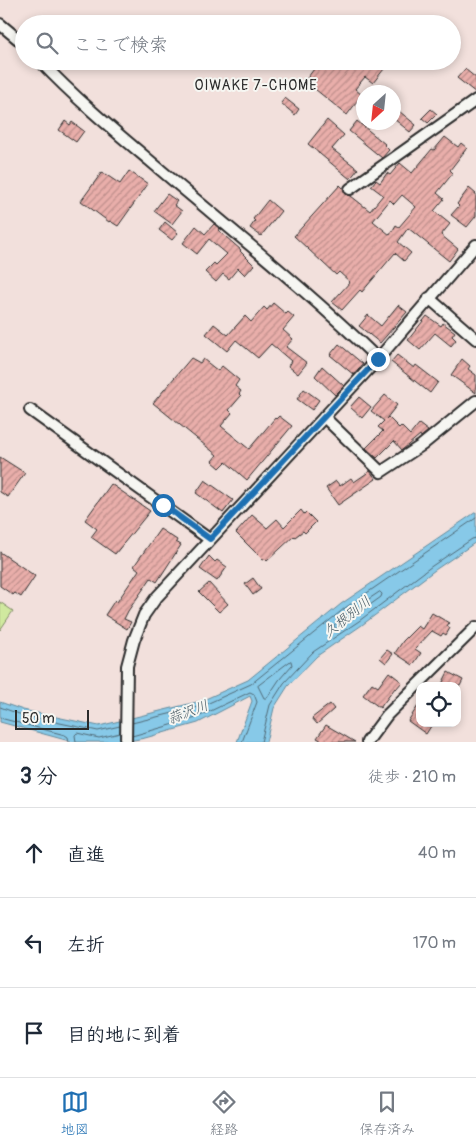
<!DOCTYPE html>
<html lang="ja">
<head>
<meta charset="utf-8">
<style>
	body { margin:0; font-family:Pangolin,"Klee One",sans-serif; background:#f2f2f3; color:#1f2937 }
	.controls { position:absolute; right:15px; bottom:15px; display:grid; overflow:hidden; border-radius:10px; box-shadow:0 2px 8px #0003 }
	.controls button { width:45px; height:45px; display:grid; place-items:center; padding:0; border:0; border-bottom:1px solid #e0e1e3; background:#fff; color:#1f2937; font:25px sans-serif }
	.compass { position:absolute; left:356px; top:85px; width:45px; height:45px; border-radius:50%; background:#fff; box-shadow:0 2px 8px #0003; rotate:207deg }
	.scale { position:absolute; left:15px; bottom:12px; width:74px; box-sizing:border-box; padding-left:5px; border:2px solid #2b2b2b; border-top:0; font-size:14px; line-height:18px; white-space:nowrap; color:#2b2b2b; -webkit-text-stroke:4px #f6f6f2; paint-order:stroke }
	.stop { position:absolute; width:15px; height:15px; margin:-11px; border:4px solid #1f6fb2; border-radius:50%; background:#fff }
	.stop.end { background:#1f6fb2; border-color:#fff; box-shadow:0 1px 5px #0008 }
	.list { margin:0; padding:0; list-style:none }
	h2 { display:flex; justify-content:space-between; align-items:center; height:65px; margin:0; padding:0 20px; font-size:21px }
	h2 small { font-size:16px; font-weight:400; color:#747a83 }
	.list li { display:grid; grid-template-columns:32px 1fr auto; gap:15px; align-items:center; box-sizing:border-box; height:90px; padding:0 20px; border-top:1px solid #e0e1e3 }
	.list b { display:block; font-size:19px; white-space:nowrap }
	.list em { font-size:16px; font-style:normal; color:#747a83 }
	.icon { flex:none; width:28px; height:28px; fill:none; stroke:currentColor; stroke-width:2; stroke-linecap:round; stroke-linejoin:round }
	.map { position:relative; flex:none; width:476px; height:742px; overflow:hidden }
	.search { position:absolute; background:#fff; box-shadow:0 2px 8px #0003; left:15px; right:15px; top:15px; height:55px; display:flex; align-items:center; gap:12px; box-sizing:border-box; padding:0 18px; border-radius:28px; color:#747a83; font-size:19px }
	.sheet { height:335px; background:#fff }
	nav { display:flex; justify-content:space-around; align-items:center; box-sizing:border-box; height:70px; border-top:1px solid #e0e1e3; background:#fff; font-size:14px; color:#747a83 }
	nav a { display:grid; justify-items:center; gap:2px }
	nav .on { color:#1f6fb2 }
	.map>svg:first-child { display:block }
</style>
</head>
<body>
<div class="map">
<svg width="476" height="742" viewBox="0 0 476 742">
	<defs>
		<pattern id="building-hatch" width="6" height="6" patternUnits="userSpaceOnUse" patternTransform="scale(1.25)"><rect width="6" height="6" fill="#e9aeaa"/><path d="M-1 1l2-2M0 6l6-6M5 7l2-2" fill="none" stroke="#bd8e8b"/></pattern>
	</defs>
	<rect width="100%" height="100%" fill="#f2e0dc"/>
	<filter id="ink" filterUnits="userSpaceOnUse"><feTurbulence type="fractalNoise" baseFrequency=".02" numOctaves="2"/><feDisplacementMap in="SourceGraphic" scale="10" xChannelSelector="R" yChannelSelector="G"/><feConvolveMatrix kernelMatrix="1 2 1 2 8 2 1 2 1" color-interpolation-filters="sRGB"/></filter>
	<g filter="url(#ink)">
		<polygon fill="#d0e99f" stroke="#7e8a65" points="0,602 13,611 0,630"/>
		<polygon fill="#87c9e8" stroke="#628a9c" points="476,512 476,542 435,570 362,625 317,656 288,686 274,708 266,742 237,742 252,701 250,696 198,723 145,738 123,742 73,742 0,722 0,702 23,710 99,726 201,701 248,680 341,604"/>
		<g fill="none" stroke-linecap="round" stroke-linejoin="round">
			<g stroke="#506a77" stroke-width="1">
				<polygon points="380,592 382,594 381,597 338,628 334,628 334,625 348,613"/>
				<polygon points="291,661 292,665 279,680 267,698 264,698 258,686"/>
				<polyline points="0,707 22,715 98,731 120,726"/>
				<polyline points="0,718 65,735 68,737 69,742"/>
				<polyline points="132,723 202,706 251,684 345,608 476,518"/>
				<polyline points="132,736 196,718 250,692 254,694 257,702 242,742"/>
				<polyline points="76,742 75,735 77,733 99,738 120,733"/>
				<polyline points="261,742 270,705 284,683 313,652 359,621 432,566 472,539 476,538"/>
			</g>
		</g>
		<g fill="url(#building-hatch)" stroke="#2b2b2b" fill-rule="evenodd">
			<polygon points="320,61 374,61 384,69 373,83 365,77 355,89 362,95 347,115 305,81"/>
			<polygon points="465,69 476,78 476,93 457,78"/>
			<polygon points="285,98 299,109 295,115 281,103"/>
			<polygon points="394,107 416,125 410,132 394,119"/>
			<polygon points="431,109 437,114 428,123 422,118"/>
			<polygon points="327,120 344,135 332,149 358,169 350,179 308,144"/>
			<polygon points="65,121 70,125 72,122 84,131 76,142 59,130"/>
			<polygon points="357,121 385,144 384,145 389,150 382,158 349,131"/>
			<path d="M445,137L458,147L461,143L467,148L450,170L453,173L437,193L444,199L434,211L450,224L441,235L458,249L449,261L408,228L398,242L411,253L404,261L395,253L362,292L360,290L342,310L332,302L350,282L339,272L336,275L294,236L340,185L343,188L345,193L351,196L370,211L383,195L371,186L376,180L380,183L387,173L390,175L400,163L412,173L432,149L434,150ZM402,195L416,207L399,227L396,225L390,235L373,221L390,200L394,204Z"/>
			<polygon points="129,171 148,184 118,226 110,221 109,222 81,201 102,172 120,184"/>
			<polygon points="469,188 476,194 476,216 467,227 451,215 459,206 457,204"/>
			<polygon points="167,194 177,201 174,205 182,211 172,224 154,211"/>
			<polygon points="268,200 281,211 261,236 250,228 255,221 253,219"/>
			<polygon points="165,222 178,233 172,240 159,230"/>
			<polygon points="214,224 220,229 218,230 241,250 240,251 254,265 245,275 238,268 229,279 223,274 216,282 205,272 214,263 216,265 227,254 209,239 197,254 183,243 196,226 205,234"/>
			<polygon points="273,303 286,314 288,312 294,317 283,330 293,339 286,347 307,363 298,374 288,366 291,361 271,344 258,358 236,340 227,351 206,334 214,324 228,335 245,316 251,322 264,307 267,310"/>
			<polygon points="398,305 407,312 380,343 359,326 368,315 381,326"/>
			<polygon points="427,316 441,326 443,323 455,332 452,336 456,340 451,346 435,333 420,350 408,340"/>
			<polygon points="339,344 363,364 354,375 330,355"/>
			<polygon points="397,355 414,368 416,365 438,382 430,393 391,362"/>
			<polygon points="191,358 200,363 203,359 218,371 222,366 239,380 235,386 241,391 239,394 241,396 229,410 232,413 221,426 249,449 275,418 276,419 279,416 292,426 247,480 226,462 220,468 212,461 217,455 153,403"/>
			<polygon points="462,359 470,366 468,369 476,375 476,393 451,375"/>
			<polygon points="322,366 344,386 335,395 315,376"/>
			<polygon points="304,389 319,400 312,410 297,399"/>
			<polygon points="385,395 397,405 386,419 388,417 399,428 401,426 410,435 419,424 428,431 421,437 420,435 402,450 394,441 377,458 366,448 383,431 378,427 384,421 371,411"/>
			<polygon points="359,397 371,407 362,418 350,407"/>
			<polygon points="0,457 25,473 8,497 0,492"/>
			<polygon points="370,471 376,479 338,505 326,488 336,481 340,486 351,478 354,482"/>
			<polygon points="205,480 233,500 223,513 196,493"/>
			<polygon points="111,484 150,511 115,554 91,537 97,529 85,520"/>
			<polygon points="301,510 304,514 306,512 316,522 305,533 303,531 295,537 294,536 267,561 265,559 263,560 236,533 252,515 267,528 277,519 284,527"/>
			<polygon points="160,529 177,540 176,542 181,545 157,582 151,578 128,611 124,619 131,622 127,629 105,615 115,600 117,602 139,570 134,566"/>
			<polygon points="0,552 35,576 21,597 15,593 13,595 0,586"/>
			<polygon points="209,556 215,562 217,560 227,567 217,581 200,569"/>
			<polygon points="253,578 261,589 253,595 245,584"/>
			<polygon points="209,583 228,604 219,612 199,592"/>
			<polygon points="432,613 449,623 447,626 450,628 446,635 443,633 441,636 432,631 415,649 421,653 413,665 395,653 403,641 418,626 422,629"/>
			<polygon points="387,650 393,654 386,663 380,658"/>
			<polygon points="389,672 402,682 396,689 395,688 380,708 363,695 372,683 378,687"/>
			<polygon points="448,672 463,680 460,686 441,686"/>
			<polygon points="420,703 420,723 433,723 426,734 408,721"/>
			<polygon points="330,704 334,709 317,724 312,718"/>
			<polygon points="326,725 355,742 324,742 317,738"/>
		</g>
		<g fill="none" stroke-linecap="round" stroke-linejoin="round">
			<defs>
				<g id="minor">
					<polyline points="0,24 24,44"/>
					<path d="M40,61C74,97 111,128 149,160C226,226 305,288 378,359"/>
					<polyline points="350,189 476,100"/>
					<polyline points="429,298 476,339"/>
					<polyline points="30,410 209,539"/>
					<polyline points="324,417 381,472 422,445 476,401"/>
					<polyline points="126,742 127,666 134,640 144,615 156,598 378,359 476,245"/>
					<polyline points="367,742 387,715 476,627"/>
				</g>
			</defs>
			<use href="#minor" stroke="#2b2b2b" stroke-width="14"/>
			<use href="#minor" stroke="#f6f6f2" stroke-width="10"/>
		</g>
	</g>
	<g fill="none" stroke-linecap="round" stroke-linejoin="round" filter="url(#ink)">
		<polyline stroke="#1f6fb2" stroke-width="6" points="163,505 210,539 378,359"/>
	</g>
	<g text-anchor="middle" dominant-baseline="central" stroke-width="4" stroke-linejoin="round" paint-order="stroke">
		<g font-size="14" letter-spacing="1" fill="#2b2b2b" stroke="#f6f6f2">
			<text x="256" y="85">OIWAKE 7-CHOME</text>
		</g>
		<g font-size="14" font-style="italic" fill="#475a64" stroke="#f6f6f2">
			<text transform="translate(347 617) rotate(-39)">久根別川</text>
			<text transform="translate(188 712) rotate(-21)">蒜沢川</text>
		</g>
	</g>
</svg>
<div class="controls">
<button><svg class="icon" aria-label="locate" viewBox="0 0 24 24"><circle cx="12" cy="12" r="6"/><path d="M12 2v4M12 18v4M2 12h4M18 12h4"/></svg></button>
</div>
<svg class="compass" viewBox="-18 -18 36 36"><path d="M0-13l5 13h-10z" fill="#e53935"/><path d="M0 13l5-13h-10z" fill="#747a83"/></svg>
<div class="scale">50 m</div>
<div class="stop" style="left:163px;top:505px"></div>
<div class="stop end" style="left:378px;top:359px"></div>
<div class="search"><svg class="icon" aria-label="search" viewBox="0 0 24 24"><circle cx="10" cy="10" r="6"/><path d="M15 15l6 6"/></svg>ここで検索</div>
</div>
<section class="sheet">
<h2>3 分<small>徒歩 · 210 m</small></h2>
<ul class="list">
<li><svg class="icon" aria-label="ahead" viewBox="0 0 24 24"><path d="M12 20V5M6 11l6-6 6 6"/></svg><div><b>直進</b></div><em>40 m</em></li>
<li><svg class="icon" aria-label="left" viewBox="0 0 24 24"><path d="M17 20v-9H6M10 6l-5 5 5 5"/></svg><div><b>左折</b></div><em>170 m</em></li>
<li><svg class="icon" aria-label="arrive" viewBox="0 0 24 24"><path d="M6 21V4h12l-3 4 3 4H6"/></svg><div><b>目的地に到着</b></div></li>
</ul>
</section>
<nav>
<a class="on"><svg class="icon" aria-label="map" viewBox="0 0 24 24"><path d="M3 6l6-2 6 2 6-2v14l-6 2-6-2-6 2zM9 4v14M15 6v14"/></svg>地図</a>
<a><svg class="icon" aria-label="directions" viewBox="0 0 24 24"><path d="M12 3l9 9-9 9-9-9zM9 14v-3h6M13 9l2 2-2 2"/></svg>経路</a>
<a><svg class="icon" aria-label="saved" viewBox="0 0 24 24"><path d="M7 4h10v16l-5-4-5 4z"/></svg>保存済み</a>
</nav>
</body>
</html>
